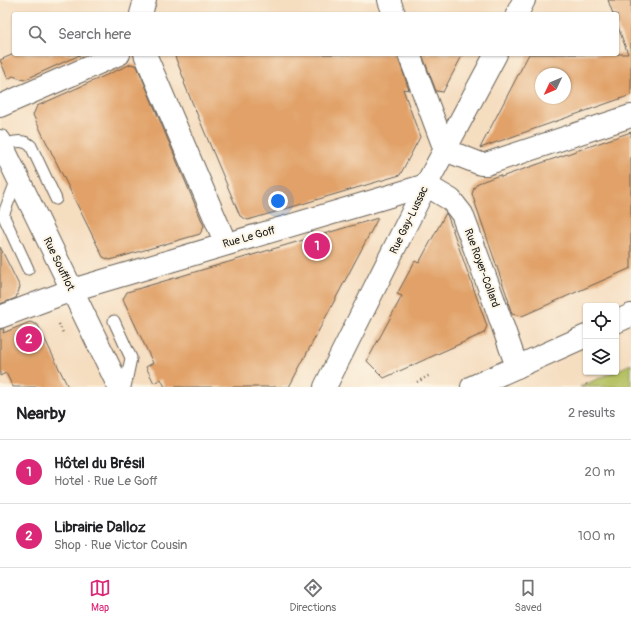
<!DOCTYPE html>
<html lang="en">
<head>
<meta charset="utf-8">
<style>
	body { margin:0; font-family:Pangolin,sans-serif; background:#f2f2f2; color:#202124 }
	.controls { position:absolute; right:12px; bottom:12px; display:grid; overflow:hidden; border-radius:4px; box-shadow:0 1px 3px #0004 }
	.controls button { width:36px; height:36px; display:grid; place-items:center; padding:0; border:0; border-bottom:1px solid #e0e0e0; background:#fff; color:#202124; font:20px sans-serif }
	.compass { position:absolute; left:535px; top:68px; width:36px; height:36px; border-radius:50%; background:#fff; box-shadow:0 1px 3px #0004; rotate:226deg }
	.you { position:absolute; left:278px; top:201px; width:14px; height:14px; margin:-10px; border:3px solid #fff; border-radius:50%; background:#1a73e8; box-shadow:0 0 0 6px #1a73e833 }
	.badge { display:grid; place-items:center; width:26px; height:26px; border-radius:50%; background:#db2777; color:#fff; font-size:13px; font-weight:700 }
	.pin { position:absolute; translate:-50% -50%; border:2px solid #fff; box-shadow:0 1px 4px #0006 }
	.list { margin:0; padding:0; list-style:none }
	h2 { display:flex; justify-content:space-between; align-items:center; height:52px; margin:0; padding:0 16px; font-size:17px }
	h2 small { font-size:13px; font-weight:400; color:#757577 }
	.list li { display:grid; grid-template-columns:26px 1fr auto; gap:12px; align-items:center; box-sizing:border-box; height:64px; padding:0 16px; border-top:1px solid #e0e0e0 }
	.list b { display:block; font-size:15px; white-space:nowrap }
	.list p { margin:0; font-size:13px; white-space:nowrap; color:#757577 }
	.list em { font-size:13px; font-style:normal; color:#757577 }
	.icon { flex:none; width:22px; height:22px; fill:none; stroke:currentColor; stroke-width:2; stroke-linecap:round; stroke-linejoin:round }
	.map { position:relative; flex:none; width:631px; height:387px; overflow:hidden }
	.search { position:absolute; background:#fff; box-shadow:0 1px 3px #0004; left:12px; right:12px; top:12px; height:44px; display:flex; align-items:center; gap:10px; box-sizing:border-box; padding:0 14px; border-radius:4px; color:#757577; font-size:15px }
	.sheet { height:180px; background:#fff }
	nav { display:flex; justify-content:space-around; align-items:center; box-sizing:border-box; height:56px; border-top:1px solid #e0e0e0; background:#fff; font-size:11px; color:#757577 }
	nav a { display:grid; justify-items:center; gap:2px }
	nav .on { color:#db2777 }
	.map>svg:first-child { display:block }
</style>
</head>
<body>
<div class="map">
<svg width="631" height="387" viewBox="0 0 631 387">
	<rect width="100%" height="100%" fill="#fcf5e5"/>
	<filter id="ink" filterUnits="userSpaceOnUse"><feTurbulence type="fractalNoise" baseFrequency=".025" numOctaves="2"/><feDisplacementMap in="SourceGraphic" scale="8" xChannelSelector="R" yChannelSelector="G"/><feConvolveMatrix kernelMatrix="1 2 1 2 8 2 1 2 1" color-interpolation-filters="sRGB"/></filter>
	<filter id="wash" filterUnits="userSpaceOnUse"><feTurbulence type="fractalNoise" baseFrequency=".012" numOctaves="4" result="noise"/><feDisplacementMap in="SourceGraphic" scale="16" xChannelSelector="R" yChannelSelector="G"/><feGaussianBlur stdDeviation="0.9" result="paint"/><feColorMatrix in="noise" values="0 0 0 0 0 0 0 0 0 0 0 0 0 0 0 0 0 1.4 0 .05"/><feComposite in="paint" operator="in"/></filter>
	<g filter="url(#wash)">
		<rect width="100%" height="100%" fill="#f5ddc0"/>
		<polygon fill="#b5c163" stroke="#686e40" points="631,364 631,387 580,387 613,372 616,372 616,371"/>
		<g id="blocks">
			<g fill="#e1a167" fill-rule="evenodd">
				<path d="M608,0H631V95L480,148L529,54H628L617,24V14H613ZM541,74H565V98H541Z"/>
				<polygon points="14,54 82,54 24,80 13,76 8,79 0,60"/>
				<polygon points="174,54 397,54 409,90 403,89 420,137 400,175 248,220 240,216 184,83 185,82"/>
				<polygon points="422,54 463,54 443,92 436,91"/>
				<polygon points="131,64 137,66 204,226 200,234 110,260 103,257 33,115 37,106"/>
				<polygon points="631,132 631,268 522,316 512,314 508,302 509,302 472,194 474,188 478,183 500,175 501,177"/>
				<polygon points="446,213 448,217 487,326 484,333 384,378 367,361 402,296 397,294 415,261 419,263"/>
				<polygon points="378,218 289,387 165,387 161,379 154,383 146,367 153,363 123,299 127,292"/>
				<polygon points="0,247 20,287 16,298 0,304"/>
				<polygon points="30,322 38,325 68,387 13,387 6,373 0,376 0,329 4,329 3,333"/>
			</g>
		</g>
	</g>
	<g filter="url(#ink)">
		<use href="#blocks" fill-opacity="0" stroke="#686055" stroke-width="1"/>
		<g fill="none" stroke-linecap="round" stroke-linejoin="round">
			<defs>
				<g id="lane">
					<path d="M2,145C12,143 23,138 31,146L56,199"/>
					<polyline points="17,179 4,213 4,217 28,269"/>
					<polyline points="114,321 131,358 125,387"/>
				</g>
				<g id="street">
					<polyline points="389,0 394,14"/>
					<polyline points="141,14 145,0"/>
					<polyline points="145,54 226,244"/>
					<polyline points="409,54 445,150 481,164 486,164 631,116"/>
					<polyline points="0,106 119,54"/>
					<polyline points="0,317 72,290 99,282 390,196 426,185 451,200 462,214 494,301 517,367"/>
				</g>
				<g id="secondary">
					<polyline points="517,14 524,0"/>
					<polyline points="0,141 119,387"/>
					<polyline points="325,387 426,185 496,54"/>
				</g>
				<g id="primary">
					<polyline points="616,322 631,315"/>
					<polyline points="472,387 586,336"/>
				</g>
			</defs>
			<use href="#lane" stroke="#686055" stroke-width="13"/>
			<use href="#street" stroke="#686055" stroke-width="24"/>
			<use href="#secondary" stroke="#686055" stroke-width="24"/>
			<use href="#primary" stroke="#686055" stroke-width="24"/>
			<g stroke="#686055" stroke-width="2.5" stroke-dasharray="1 3" stroke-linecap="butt">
				<polyline points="59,324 63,333"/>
				<polyline points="417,382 430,375"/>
				<polyline points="586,384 589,387"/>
			</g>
			<use href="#lane" stroke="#fff" stroke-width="11"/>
			<use href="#street" stroke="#fff" stroke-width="22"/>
			<use href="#secondary" stroke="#fff" stroke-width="22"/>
			<use href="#primary" stroke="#fff" stroke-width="22"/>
		</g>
	</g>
	<g text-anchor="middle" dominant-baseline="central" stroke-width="4" stroke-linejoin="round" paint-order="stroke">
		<g font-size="11" fill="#1c1c1c" stroke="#fcf5e5">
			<text transform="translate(409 220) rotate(-64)">Rue Gay-Lussac</text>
			<text transform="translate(249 237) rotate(-16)">Rue Le Goff</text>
			<text transform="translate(59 264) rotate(64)">Rue Soufflot</text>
			<text transform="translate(482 268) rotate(70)">Rue Royer-Collard</text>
		</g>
	</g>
</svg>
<div class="controls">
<button><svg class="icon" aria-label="locate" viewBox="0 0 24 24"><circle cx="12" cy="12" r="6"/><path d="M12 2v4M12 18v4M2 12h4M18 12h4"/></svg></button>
<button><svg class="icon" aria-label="layers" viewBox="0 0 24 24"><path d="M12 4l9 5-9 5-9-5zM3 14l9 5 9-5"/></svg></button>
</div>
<svg class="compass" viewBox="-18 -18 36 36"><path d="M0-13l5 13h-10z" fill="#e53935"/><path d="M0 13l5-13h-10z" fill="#757577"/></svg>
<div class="you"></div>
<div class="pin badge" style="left:317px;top:246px">1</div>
<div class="pin badge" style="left:29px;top:339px">2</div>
<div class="search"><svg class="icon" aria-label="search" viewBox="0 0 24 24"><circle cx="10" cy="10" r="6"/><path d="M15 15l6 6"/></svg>Search here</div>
</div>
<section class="sheet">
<h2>Nearby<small>2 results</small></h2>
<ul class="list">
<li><span class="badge">1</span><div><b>Hôtel du Brésil</b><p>Hotel · Rue Le Goff</p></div><em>20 m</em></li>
<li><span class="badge">2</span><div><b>Librairie Dalloz</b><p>Shop · Rue Victor Cousin</p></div><em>100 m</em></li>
</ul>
</section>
<nav>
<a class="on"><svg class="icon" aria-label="map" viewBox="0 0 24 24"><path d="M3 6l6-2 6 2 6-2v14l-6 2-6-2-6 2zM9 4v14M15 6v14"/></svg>Map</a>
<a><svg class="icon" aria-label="directions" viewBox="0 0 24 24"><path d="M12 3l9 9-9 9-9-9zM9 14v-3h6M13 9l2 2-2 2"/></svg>Directions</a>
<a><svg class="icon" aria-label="saved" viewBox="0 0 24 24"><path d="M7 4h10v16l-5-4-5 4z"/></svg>Saved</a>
</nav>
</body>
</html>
